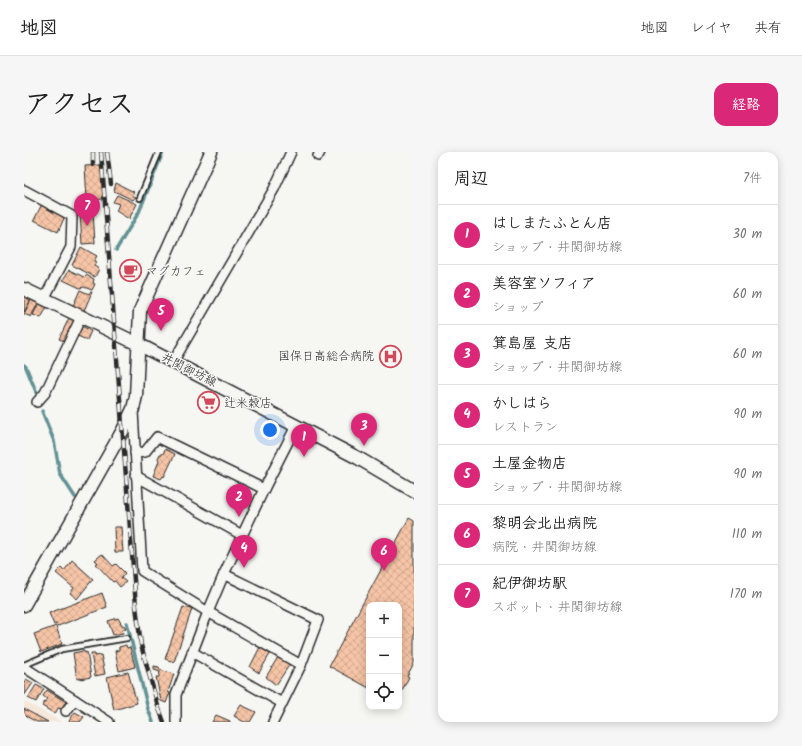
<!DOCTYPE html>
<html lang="ja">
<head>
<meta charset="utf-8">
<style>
	body { margin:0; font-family:Kalam,"Klee One",sans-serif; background:#f6f6f6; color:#222 }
	.controls { position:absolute; right:12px; bottom:12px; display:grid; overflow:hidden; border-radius:8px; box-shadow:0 2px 10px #0003 }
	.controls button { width:36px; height:36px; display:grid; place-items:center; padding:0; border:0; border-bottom:1px solid #e0e0e0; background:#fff; color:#222; font:20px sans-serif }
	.you { position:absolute; left:246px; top:278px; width:14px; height:14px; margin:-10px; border:3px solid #fff; border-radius:50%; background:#1a73e8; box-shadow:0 0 0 6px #1a73e833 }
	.badge { display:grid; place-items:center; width:26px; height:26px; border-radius:50%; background:#db2777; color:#fff; font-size:13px; font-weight:700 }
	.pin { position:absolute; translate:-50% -33px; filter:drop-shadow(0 1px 2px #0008) }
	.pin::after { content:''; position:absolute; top:21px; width:14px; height:12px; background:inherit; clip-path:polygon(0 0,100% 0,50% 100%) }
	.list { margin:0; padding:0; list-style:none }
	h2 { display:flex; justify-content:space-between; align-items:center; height:52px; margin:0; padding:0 16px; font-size:17px }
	h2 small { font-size:13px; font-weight:400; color:#767676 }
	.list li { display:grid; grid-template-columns:26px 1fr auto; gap:12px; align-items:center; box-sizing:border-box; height:60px; padding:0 16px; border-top:1px solid #e0e0e0 }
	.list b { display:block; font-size:15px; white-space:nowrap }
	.list p { margin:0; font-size:13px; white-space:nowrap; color:#767676 }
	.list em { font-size:13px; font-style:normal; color:#767676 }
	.icon { flex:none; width:22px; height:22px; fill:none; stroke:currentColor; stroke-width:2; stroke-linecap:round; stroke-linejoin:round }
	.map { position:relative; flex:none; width:390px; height:570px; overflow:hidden; border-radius:12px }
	header { display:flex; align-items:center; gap:24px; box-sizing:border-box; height:56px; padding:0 20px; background:#fff; border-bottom:1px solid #e0e0e0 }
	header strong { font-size:19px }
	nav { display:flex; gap:22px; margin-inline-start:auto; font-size:14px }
	.intro { display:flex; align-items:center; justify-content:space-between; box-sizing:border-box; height:96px; padding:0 24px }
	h1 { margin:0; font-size:28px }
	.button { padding:10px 18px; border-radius:12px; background:#db2777; color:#fff; font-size:14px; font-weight:700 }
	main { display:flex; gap:24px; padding:0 24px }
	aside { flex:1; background:#fff; border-radius:12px; box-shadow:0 2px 10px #0003 }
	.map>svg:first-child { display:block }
</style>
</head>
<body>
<header>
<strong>地図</strong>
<nav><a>地図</a><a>レイヤ</a><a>共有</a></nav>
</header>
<div class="intro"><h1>アクセス</h1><a class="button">経路</a></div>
<main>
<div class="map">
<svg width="390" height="570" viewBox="0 0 390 570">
	<defs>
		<pattern id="building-cross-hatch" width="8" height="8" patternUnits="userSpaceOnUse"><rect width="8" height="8" fill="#f6c4a6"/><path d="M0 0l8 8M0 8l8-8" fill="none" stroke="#d3a98f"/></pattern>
	</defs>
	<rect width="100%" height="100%" fill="#f6f6f2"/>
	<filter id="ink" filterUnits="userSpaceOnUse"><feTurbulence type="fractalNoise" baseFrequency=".025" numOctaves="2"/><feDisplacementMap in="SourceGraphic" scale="8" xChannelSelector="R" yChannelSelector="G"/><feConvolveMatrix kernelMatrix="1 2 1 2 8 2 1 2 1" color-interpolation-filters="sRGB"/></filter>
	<g filter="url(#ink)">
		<polygon fill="#f6e7db" points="0,549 38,570 0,570"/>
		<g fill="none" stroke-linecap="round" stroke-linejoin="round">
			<g stroke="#629295" stroke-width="3.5">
				<polyline points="92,98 115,60 139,0"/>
				<polyline points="0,213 2,215 13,242"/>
				<polyline points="18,259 30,289 36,322 51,345"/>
				<polyline points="103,471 124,557 129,570"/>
			</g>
		</g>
		<g fill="url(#building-cross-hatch)" stroke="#2b2b2b">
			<polygon points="77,13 79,47 63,48 61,14"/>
			<polygon points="92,31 110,40 108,43 112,45 109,48 90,39"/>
			<polygon points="93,43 113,52 105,67 92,59 95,52 89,50"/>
			<polygon points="18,52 41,64 34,80 10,68"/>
			<polygon points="69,60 71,91 58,92 56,61"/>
			<polygon points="57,95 73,104 70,109 72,110 70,114 75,117 71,125 48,113"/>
			<polygon points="45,118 60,125 62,123 70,127 69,131 71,132 68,138 60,135 56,136 39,128"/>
			<polygon points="56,138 65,142 66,140 68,140 59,161 48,156"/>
			<polygon points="0,143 7,147 0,160"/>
			<polygon points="7,148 14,151 7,165 0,162"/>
			<polygon points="15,151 23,155 17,166 9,163"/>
			<polygon points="45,166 52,169 43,190 35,187"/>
			<polygon points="56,173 67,179 63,188 51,183"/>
			<polygon points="141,297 151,302 140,325 139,324 137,327 129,324 135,309 134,306 136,302 139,302"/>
			<polygon points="385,366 390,369 390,511 383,524 385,525 375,544 375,453 345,453 345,536 305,514"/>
			<polygon points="90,375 97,375 99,400 91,400"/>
			<polygon points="78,402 89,414 92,412 101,421 97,426 102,430 96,435 91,429 89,430 72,412 74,411 71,408"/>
			<polygon points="48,408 69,427 53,447 46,441 50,436 32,421 37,416 40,419"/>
			<polygon points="78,441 83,455 34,474 32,472 30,473 25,461"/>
			<polygon points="159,455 168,457 150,510 141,507"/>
			<polygon points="94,466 98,473 101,474 102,476 98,478 99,481 89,483 84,469"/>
			<polygon points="32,474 38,492 17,500 10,482"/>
			<polygon points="102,493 103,496 106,495 111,515 95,519 91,499 95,498 95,495"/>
			<polygon points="236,495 246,502 235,521 226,515"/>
			<polygon points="60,499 61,501 63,500 67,525 57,527 57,526 53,527 49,501"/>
			<polygon points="67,502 71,502 71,504 77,503 81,522 71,524"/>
			<polygon points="254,505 266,512 252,533 242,525"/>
			<polygon points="130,514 135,515 136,518 150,522 144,540 146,541 142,551 137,549 132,525 135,525 136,520 130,518"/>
			<polygon points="104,520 113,551 90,558 83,525"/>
			<polygon points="2,527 9,531 0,544 0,530"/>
			<polygon points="12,533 20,537 12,550 4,546"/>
			<polygon points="23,538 42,550 37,557 34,556 31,562 18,554 23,547 19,544"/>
			<polygon points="217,553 232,560 226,570 220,570 210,564"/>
			<polygon points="0,557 24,570 13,570 0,563"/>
			<polygon points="51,560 60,565 56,570 47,570 45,569"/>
			<polygon points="192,563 206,569 206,570 188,570"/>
		</g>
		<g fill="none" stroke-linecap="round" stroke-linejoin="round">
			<defs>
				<g id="lane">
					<polyline points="116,46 135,0"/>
					<polyline points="0,513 38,497 103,486"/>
				</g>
				<g id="street">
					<polyline points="294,4 296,0"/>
					<polyline points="0,38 48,64 47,95 20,147"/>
					<polyline points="149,210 250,37 267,0"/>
					<polyline points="13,250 21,241 57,165"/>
					<polyline points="109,259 118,419 184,460 200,422 240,337 272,274"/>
					<polyline points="111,301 121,300 133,285 240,337"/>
					<polyline points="112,324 218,383"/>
					<polyline points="200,422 294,468 277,513 249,570"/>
					<polyline points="168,500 258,551"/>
					<polyline points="0,515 85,570"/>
					<polyline points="42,559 51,548"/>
					<polyline points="152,570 152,543 184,460 277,513"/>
				</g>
				<g id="secondary">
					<polyline points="0,137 114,192 334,306 390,339"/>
					<polyline points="0,453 99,278 109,257 112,244 116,159 187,0"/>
				</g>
			</defs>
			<use href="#lane" stroke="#2b2b2b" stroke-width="8"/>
			<use href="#street" stroke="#2b2b2b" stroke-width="12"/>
			<use href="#secondary" stroke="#2b2b2b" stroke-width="15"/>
			<use href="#lane" stroke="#f6f6f2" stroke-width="4.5"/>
			<use href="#street" stroke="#f6f6f2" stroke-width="9"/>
			<use href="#secondary" stroke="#f6f6f2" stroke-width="12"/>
			<defs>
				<g id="rail">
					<polyline points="69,0 69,13"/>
					<polyline points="77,0 112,454 117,493 134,554 140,570"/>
					<polyline points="83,0 87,32"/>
				</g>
			</defs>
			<use href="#rail" stroke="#2b2b2b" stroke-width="4.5"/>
			<use href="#rail" stroke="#f6f6f2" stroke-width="3" stroke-dasharray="9" stroke-linecap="butt"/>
		</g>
	</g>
	<defs>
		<symbol id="cafe-ring" viewBox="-11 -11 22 22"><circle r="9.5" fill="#f6f6f2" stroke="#d1495b" stroke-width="1.5"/><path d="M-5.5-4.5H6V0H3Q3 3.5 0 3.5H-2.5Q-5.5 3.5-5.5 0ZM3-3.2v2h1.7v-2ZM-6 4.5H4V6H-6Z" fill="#d1495b"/></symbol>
		<symbol id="hospital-ring" viewBox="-11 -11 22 22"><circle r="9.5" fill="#f6f6f2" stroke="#d1495b" stroke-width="1.5"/><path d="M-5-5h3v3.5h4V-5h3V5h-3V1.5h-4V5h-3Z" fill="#d1495b"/></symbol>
		<symbol id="supermarket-ring" viewBox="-11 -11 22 22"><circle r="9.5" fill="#f6f6f2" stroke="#d1495b" stroke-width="1.5"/><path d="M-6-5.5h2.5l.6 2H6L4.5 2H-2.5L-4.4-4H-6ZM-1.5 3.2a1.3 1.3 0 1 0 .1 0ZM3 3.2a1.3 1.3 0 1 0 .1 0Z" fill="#d1495b"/></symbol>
	</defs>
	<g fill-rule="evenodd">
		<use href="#cafe-ring" x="94" y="106" width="25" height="25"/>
		<use href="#hospital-ring" x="354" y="192" width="25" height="25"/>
		<use href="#supermarket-ring" x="172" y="238" width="25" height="25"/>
	</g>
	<g text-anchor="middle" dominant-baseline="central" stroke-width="3" stroke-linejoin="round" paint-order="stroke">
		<g font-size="12" fill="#2b2b2b" stroke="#f6f6f2" text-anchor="start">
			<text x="122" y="119">マグカフェ</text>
			<text x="350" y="204" text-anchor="end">国保日高総合病院</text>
			<text x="200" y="251">辻米穀店</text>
		</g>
		<g font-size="12" fill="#2b2b2b" stroke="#f6f6f2">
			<text transform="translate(165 218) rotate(27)">井関御坊線</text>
		</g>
	</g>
</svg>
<div class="controls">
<button>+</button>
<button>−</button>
<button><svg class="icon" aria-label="locate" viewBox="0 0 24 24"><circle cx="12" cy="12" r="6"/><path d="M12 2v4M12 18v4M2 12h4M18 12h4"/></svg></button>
</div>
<div class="you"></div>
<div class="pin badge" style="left:280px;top:305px">1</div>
<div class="pin badge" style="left:215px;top:365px">2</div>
<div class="pin badge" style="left:340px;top:294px">3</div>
<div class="pin badge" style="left:220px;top:416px">4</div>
<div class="pin badge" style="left:137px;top:179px">5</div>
<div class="pin badge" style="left:360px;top:419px">6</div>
<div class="pin badge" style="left:63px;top:74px">7</div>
</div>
<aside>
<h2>周辺<small>7件</small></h2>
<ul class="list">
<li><span class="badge">1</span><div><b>はしまたふとん店</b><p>ショップ · 井関御坊線</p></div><em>30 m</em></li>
<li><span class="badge">2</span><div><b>美容室ソフィア</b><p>ショップ</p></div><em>60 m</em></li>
<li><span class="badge">3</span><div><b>箕島屋 支店</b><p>ショップ · 井関御坊線</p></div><em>60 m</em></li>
<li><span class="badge">4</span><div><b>かしはら</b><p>レストラン</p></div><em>90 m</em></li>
<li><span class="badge">5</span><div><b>土屋金物店</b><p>ショップ · 井関御坊線</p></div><em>90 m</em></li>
<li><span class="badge">6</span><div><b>黎明会北出病院</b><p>病院 · 井関御坊線</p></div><em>110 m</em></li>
<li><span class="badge">7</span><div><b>紀伊御坊駅</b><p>スポット · 井関御坊線</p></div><em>170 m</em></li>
</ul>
</aside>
</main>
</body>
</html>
